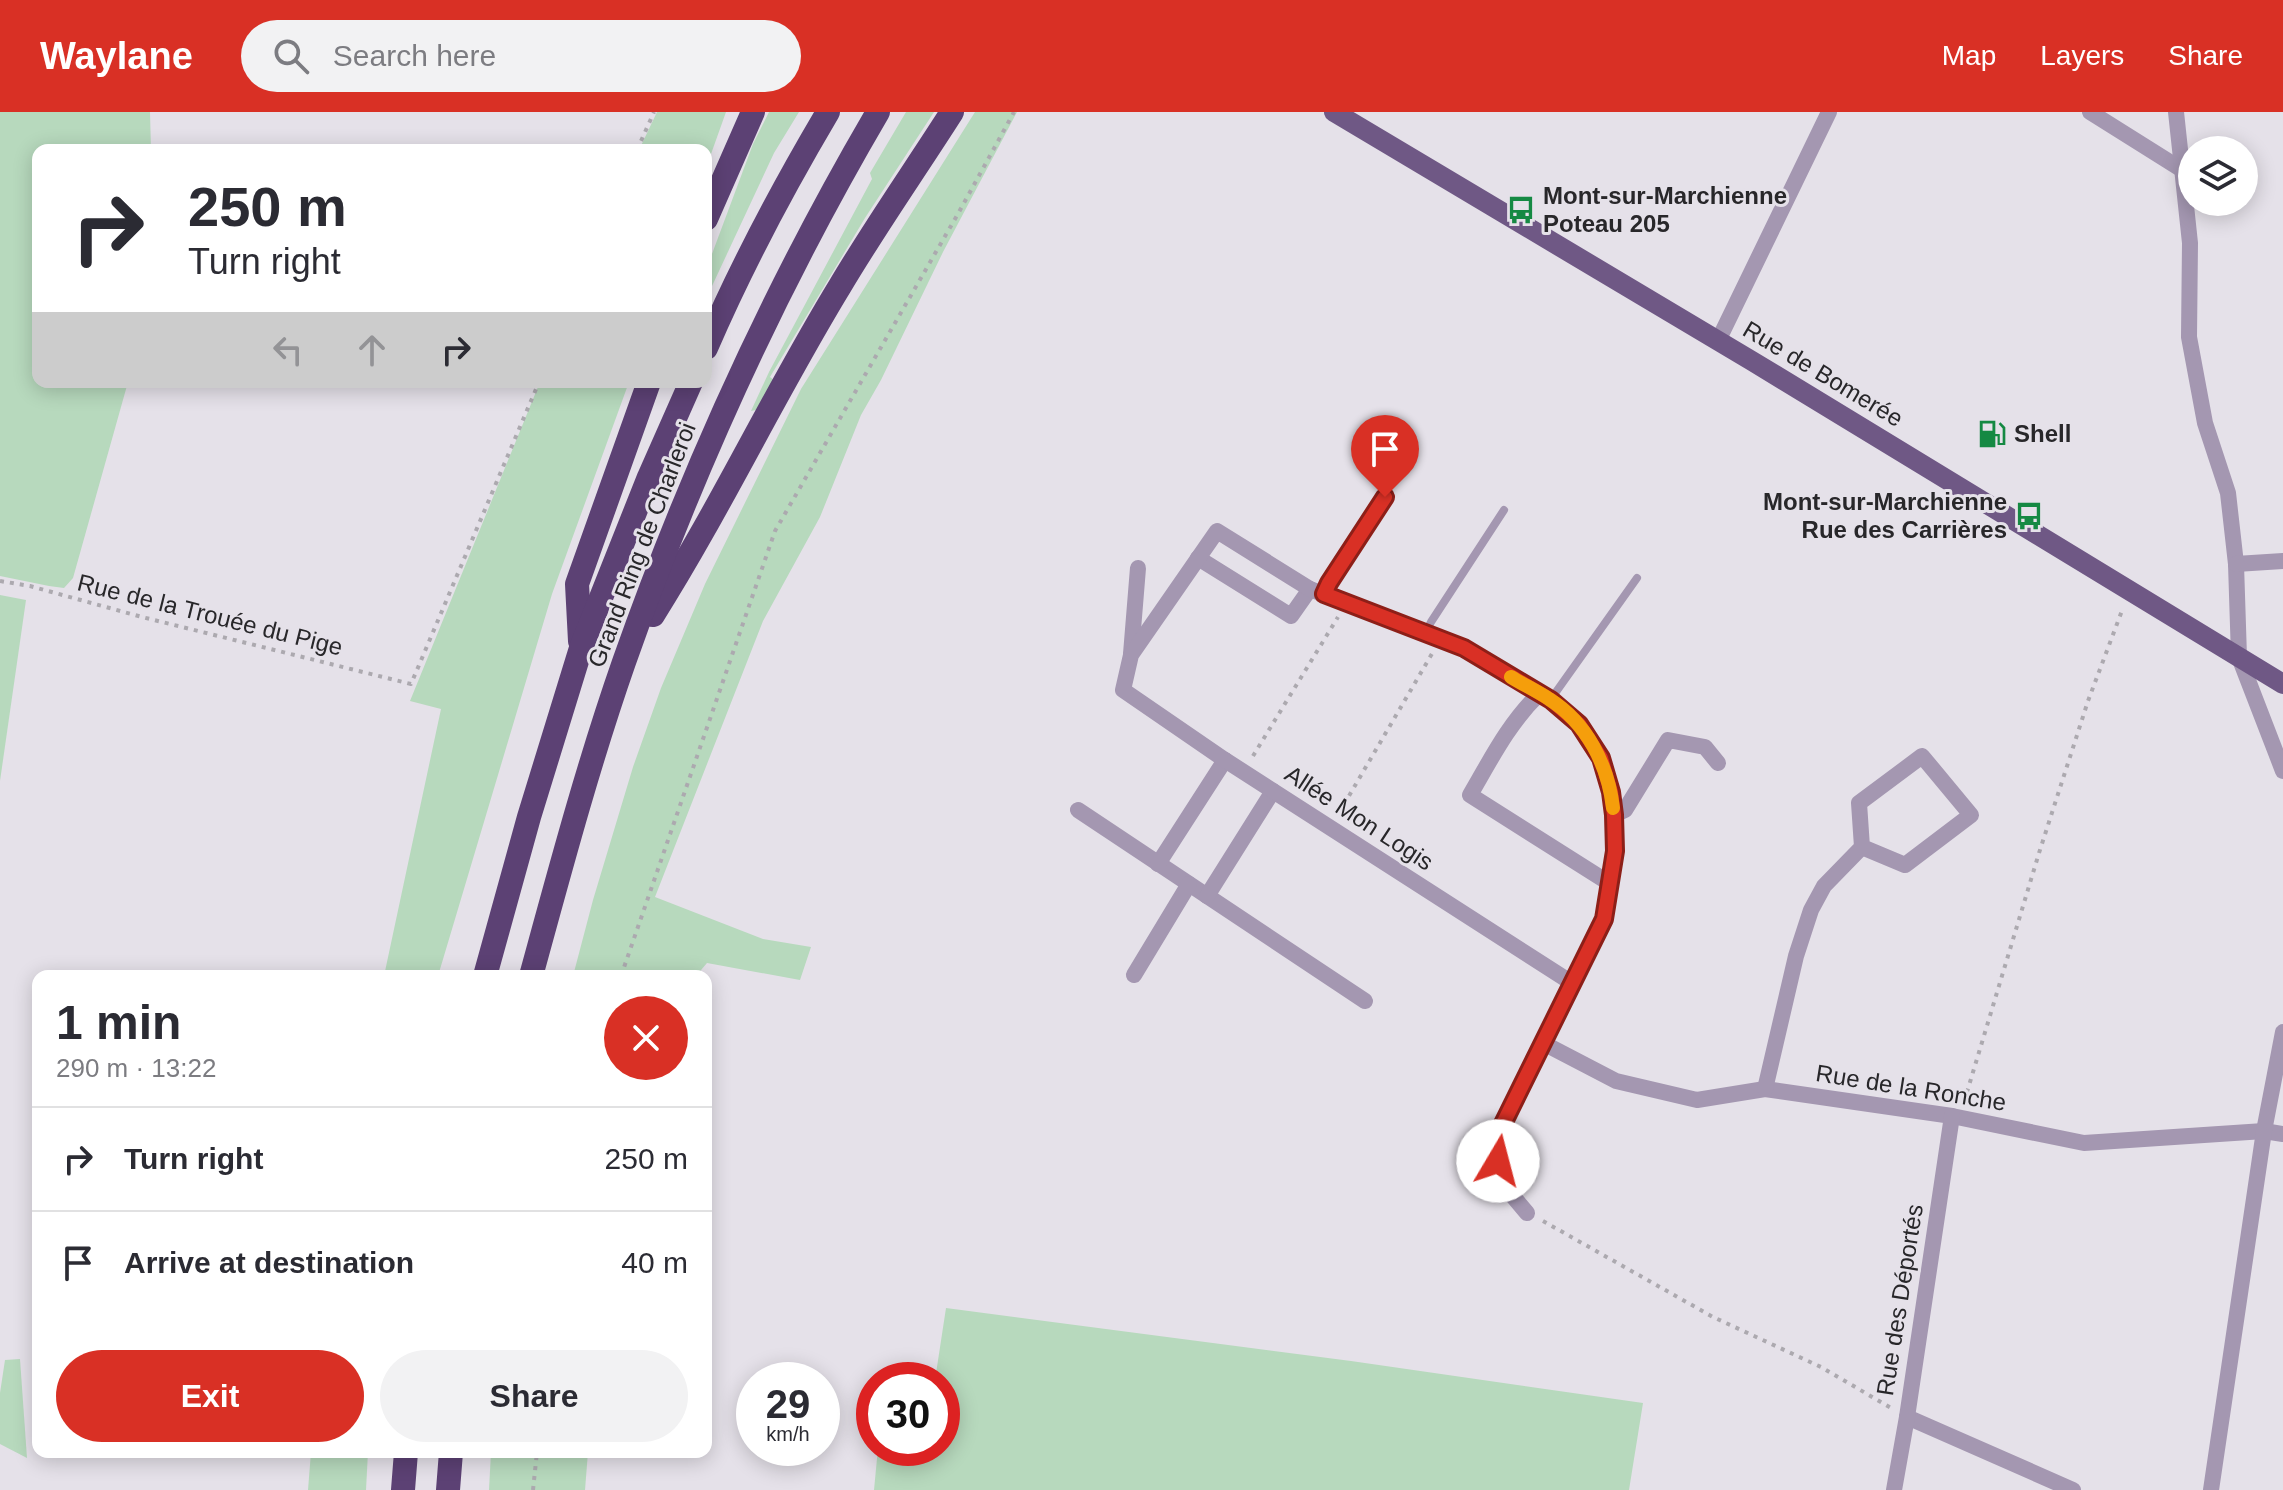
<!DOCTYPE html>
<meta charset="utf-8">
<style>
body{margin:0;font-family:Arial,sans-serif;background:#f2f2f3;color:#2b2b33;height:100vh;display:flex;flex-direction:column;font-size:30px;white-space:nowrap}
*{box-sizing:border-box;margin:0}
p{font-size:26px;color:#7c7c81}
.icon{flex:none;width:44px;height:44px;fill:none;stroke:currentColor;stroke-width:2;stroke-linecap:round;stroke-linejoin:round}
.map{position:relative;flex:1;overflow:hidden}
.details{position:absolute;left:32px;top:858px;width:680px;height:488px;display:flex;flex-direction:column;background:#fff;border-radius:16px;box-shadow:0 4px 20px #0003}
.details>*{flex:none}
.hud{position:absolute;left:32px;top:32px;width:680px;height:244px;border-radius:16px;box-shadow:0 4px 20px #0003;background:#fff;color:#2b2b33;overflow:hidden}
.buttons{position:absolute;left:2178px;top:24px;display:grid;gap:16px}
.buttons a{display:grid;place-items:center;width:80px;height:80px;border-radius:50%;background:#fff;box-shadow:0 4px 20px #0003;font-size:40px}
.speed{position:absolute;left:736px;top:1250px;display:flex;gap:16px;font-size:40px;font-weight:700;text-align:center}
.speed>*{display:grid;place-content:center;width:104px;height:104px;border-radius:50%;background:#fff;box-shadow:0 4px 20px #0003;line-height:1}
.speed small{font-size:20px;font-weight:400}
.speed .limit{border:12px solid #d22;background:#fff;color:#111}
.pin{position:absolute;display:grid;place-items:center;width:68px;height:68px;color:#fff;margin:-82px -34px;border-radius:50% 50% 50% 0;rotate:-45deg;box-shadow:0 0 8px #0007}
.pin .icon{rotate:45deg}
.me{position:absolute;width:88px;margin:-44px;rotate:8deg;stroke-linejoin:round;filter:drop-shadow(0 0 6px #0008)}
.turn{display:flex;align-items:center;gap:28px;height:168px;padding:0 24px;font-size:36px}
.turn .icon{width:104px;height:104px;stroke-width:2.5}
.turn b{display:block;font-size:56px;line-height:68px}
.lanes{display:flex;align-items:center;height:76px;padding:0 24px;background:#0003;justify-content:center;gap:40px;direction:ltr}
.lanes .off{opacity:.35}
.round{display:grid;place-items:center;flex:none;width:84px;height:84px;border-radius:42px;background:#f2f2f3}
.headline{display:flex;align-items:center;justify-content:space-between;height:136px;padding:0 24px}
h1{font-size:48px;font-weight:600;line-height:60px}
.action{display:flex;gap:16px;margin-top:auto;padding:16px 24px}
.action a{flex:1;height:92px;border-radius:48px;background:#d93025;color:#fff;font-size:32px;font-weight:600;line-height:92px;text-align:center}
.action a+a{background:#f2f2f3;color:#2b2b33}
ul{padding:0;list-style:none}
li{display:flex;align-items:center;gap:24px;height:104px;padding:0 24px;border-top:2px solid #e1e1e2}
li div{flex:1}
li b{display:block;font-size:30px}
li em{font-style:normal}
header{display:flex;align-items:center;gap:48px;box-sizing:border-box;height:112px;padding:0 40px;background:#d93025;color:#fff}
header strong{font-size:38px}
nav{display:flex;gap:44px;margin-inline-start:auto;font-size:28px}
.search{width:560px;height:72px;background:#f2f2f3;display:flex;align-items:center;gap:20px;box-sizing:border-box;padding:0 28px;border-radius:44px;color:#7c7c81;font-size:30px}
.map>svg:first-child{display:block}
.green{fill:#b7d9bd}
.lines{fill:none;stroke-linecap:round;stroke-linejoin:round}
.path{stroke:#aca9af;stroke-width:4;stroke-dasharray:4 6;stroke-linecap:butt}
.lane{stroke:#a497b1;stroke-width:8}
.street{stroke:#a497b1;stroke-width:16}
.primary{stroke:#6f5885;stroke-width:20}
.highway{stroke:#5c4174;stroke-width:24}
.route-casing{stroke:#8d1f18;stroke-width:20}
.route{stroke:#d93025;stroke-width:14}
.slow{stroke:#f59e0b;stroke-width:14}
.labels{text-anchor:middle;stroke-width:6;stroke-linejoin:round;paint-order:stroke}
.poi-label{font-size:24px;font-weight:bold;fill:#28272a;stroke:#e5e1e9;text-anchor:start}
.street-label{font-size:24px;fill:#28272a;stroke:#e5e1e9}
</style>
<header>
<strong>Waylane</strong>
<div class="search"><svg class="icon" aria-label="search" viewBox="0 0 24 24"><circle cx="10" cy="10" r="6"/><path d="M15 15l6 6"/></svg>Search here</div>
<nav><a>Map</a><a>Layers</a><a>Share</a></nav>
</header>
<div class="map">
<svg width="2283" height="1378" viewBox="0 0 2283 1378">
<rect width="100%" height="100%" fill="#e5e1e9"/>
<g class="green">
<path d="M 0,0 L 150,0 L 151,38 L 38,38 L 38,270 L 128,270 L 73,466 L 64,476 L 49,474 L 0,464 Z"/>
<path d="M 657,0 L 726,0 L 706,56 L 706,38 L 639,38 Z"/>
<path d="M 769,0 L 799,0 L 774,41 L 706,187 L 706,158 L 753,32 Z"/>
<path d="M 906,0 L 934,0 L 865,106 L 770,265 L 774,268 L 756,298 L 751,299 L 769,260 L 872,67 L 870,61 Z"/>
<path d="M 975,0 L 1017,0 L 943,140 L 881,268 L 861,303 L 820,405 L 763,509 L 655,785 L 763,827 L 811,835 L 800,868 L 707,851 L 696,864 L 573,864 L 593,788 L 633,655 L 661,576 L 705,472 L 801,277 Z"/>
<path d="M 540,270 L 629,270 L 552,482 L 438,864 L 384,864 L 441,597 L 410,589 Z"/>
<path d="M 0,483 L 26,488 L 0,669 Z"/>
<path d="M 946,1196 L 1351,1249 L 1643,1291 L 1629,1378 L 874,1378 L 878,1336 L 942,1336 L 942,1268 L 935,1268 Z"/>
<path d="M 20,1247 L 27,1346 L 0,1332 L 0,1281 L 5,1248 Z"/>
<path d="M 311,1340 L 368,1340 L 366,1378 L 308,1378 Z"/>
<path d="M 491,1340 L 588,1340 L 585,1378 L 489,1378 Z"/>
</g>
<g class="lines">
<g class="path">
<path d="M 637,38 L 654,0"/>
<path d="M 0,469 L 30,474 L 142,505 L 411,572 L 539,270"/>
<path d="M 1253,644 L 1338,505"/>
<path d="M 1339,701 L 1433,540"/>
<path d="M 621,864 L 775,419 L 959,100 L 1014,0"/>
<path d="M 1964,990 L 2039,741 L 2088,589 L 2123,496"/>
<path d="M 1543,1109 L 1713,1205 L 1821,1255 L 1891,1296"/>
<path d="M 533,1378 L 537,1340"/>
</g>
<g class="lane">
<path d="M 1324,482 L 1329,471 L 1385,385"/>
<path d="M 1425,522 L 1431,510 L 1504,398"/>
<path d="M 1551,587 L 1637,466"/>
</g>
<g class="street">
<path d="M 2090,0 L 2184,59"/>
<path d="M 2176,0 L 2190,131 L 2189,225 L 2205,311 L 2228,381 L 2236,452 L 2239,545 L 2283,659"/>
<path d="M 1718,229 L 1829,0"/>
<path d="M 1198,446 L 1291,504 L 1310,477"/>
<path d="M 2236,452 L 2283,449"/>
<path d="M 1131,542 L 1138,456"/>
<path d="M 1539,582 C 1509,611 1491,647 1470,683 L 1609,771"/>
<path d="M 1078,698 L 1365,889"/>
<path d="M 1614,703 L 1625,698 L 1668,628 L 1705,635 L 1718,651"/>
<path d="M 1158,752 L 1225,648"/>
<path d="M 1207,784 L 1273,679"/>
<path d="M 1134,863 L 1189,772"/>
<path d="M 1543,931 L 1616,969 L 1697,988 L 1765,977 L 1952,1004 L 2084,1031 L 2264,1019 L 2283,1022"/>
<path d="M 1765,977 L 1796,844 L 1811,798 L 1824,774 L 1862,735 L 1859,691 L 1922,644 L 1971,703 L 1905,753 L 1862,735"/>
<path d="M 1527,1101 L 1501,1070 L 1495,1028 L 1604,807 L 1615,739 L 1614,703 L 1611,680 L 1601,646 L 1579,612 L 1551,588 L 1464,536 L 1310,477 L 1217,419 L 1131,543 L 1123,578 L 1225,648 L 1572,871"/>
<path d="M 1907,1305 L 2073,1378"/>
<path d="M 1894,1378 L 1907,1305 L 1952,1004"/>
<path d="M 2211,1378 L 2264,1019 L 2283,920"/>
</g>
<path class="primary" d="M 1334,0 L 1752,249 L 2283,572"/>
<g class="highway">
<path d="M 706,107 L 753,0"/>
<path d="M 706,236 C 741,155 783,76 828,0"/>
<path d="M 653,503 C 720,397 774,282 840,174 C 875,115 915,58 952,0"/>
<path d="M 580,529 L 577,472 L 649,270"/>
<path d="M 485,864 L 529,705 L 581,536 L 649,365 L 691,270"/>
<path d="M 531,864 C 560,758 588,653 624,550 C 691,360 776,174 878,0"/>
<path d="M 403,1378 L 406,1340"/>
<path d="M 448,1378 L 451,1340"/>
</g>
</g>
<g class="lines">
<defs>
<path id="route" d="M 1385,385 L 1329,471 L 1324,482 L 1464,536 L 1551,588 L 1579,612 L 1601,646 L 1611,680 L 1614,703 L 1615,739 L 1604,807 L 1495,1028 L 1498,1049"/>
</defs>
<use href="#route" class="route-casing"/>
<use href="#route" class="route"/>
<path class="slow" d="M 1511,565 C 1524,573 1537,579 1549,587 C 1587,611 1608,653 1613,696"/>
</g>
<defs>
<symbol id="bus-bare" viewBox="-9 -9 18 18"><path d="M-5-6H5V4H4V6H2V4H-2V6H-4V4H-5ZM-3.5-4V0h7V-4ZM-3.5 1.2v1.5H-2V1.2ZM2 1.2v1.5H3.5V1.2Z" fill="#158943" stroke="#e5e1e9" stroke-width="2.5" paint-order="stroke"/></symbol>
<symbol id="fuel-bare" viewBox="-9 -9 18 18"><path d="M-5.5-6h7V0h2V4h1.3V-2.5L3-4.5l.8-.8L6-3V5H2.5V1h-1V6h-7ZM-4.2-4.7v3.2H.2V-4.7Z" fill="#158943" stroke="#e5e1e9" stroke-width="2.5" paint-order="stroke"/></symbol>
</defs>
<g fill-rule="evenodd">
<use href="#bus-bare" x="1501" y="78" width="40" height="40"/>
<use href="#fuel-bare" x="1972" y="302" width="40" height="40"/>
<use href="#bus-bare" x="2009" y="384" width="40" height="40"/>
</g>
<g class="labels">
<g class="poi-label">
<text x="1543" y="92">Mont-sur-Marchienne<tspan x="1543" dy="28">Poteau 205</tspan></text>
<text x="2014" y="330">Shell</text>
<text x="2007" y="398" text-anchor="end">Mont-sur-Marchienne<tspan x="2007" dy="28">Rue des Carrières</tspan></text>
</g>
<g class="street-label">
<text transform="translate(1823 262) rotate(31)" y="8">Rue de Bomerée</text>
<text transform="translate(642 433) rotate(-69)" y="8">Grand Ring de Charleroi</text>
<text transform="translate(210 503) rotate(14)" y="8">Rue de la Trouée du Pige</text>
<text transform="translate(1359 706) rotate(33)" y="8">Allée Mon Logis</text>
<text transform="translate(1911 976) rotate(9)" y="8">Rue de la Ronche</text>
<text transform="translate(1900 1188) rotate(-81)" y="8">Rue des Déportés</text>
</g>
</g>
</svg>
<div class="buttons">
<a><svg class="icon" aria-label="layers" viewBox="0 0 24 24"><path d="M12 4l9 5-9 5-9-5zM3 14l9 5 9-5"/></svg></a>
</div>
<div class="speed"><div>29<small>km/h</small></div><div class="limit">30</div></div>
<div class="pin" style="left:1385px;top:385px;background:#d93025"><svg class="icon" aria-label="arrive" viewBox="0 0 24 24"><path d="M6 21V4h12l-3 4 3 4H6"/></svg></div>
<svg class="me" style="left:1498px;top:1049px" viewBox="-20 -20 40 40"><circle r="19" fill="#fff"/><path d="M0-13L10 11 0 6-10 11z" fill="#d93025"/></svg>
<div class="hud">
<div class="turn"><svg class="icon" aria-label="right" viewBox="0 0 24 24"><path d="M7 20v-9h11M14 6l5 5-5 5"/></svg><div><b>250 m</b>Turn right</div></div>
<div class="lanes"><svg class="icon off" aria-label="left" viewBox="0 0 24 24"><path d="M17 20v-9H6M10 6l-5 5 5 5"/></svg><svg class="icon off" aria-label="ahead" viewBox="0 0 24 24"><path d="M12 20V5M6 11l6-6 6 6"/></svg><svg class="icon" aria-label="right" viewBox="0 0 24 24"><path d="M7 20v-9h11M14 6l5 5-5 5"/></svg></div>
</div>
<section class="details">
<div class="headline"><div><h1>1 min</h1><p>290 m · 13:22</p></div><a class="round" style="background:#d93025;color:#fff"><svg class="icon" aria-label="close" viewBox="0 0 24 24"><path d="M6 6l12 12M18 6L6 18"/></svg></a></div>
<ul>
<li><svg class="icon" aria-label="right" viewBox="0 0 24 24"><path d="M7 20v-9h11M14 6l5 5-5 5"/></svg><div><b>Turn right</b></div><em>250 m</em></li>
<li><svg class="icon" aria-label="arrive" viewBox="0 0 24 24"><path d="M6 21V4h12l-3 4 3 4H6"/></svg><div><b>Arrive at destination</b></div><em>40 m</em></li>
</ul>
<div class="action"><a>Exit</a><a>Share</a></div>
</section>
</div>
